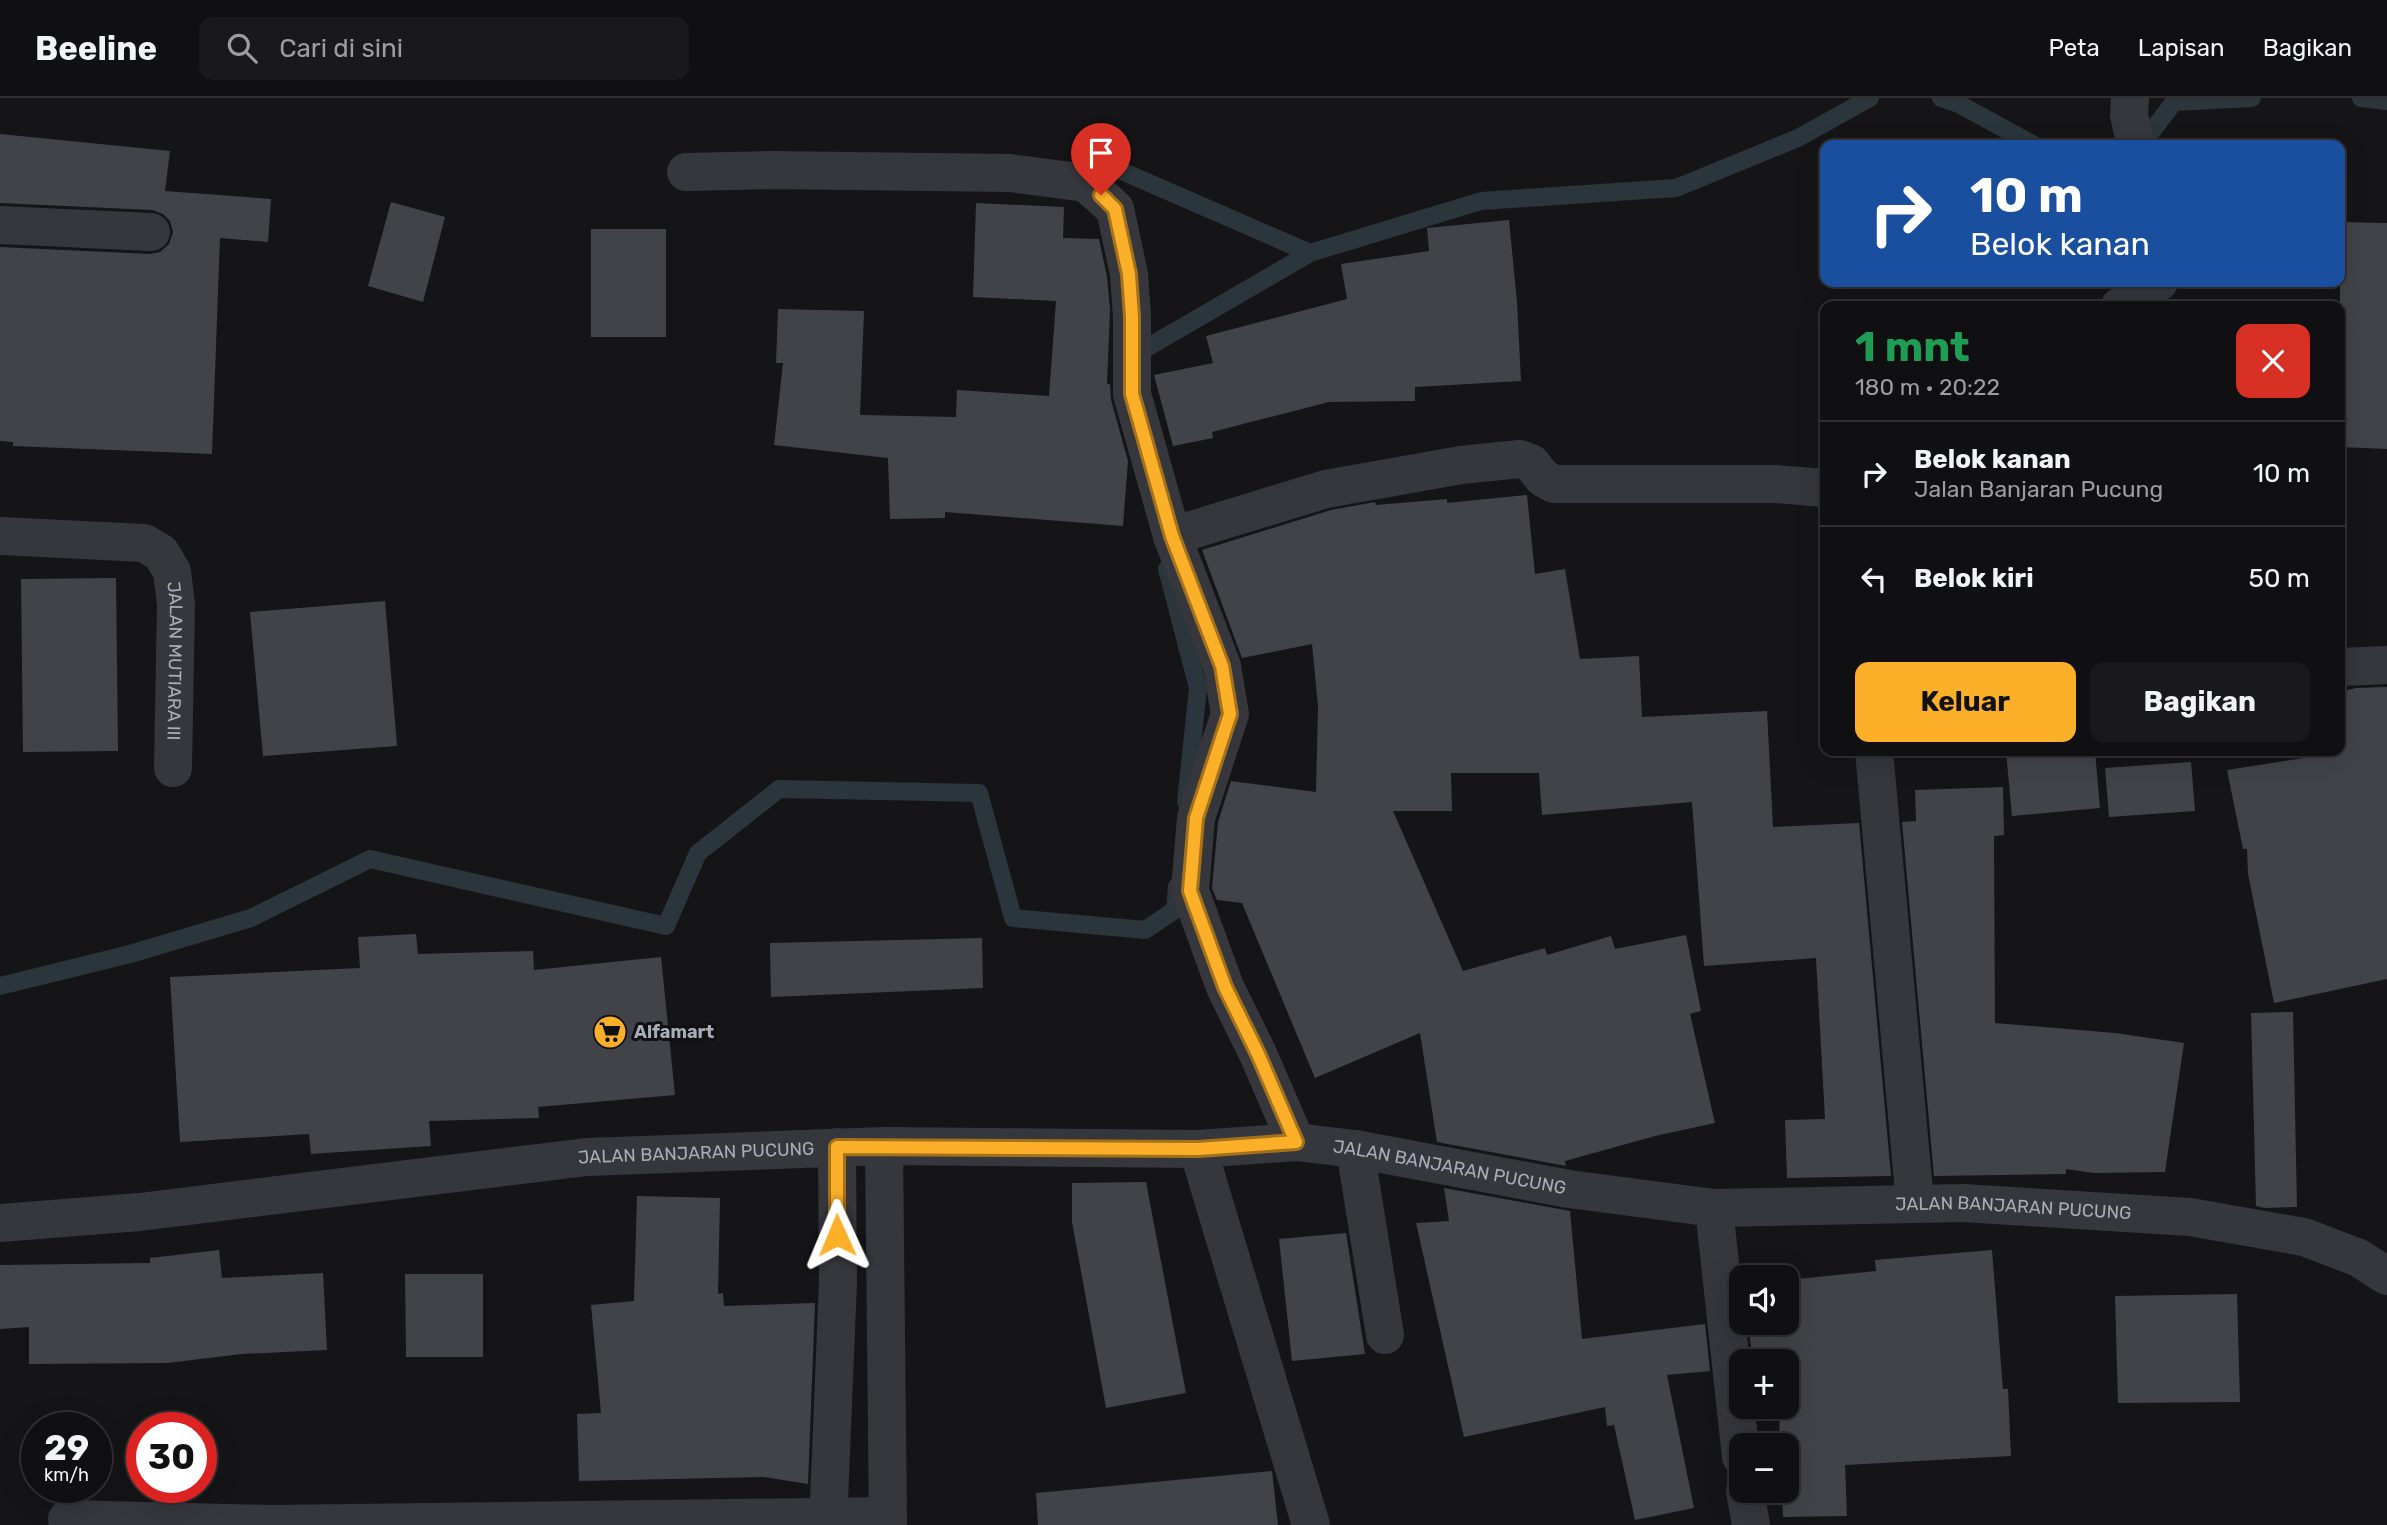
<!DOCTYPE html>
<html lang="id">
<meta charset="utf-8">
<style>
body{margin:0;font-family:Rubik,sans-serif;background:#19191b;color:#f1f3f6;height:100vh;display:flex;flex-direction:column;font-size:26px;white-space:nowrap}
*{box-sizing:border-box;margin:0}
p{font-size:23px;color:#9c9d9f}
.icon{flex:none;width:38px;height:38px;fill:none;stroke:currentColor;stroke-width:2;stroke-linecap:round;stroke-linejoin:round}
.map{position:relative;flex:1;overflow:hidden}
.drawer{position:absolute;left:1820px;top:203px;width:525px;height:455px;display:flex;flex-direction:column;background:#101012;border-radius:14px;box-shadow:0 7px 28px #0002,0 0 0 2px #303032}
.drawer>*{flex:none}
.guide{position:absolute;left:1820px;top:42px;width:525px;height:147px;border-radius:14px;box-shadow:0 7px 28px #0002,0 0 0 2px #303032;background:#1a4fa0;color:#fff;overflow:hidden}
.buttons{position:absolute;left:1729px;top:1167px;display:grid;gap:14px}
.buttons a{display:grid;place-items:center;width:70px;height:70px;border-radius:14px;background:#101012;box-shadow:0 7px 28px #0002,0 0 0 2px #303032;font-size:35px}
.speed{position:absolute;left:21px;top:1314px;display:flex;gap:14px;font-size:35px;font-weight:700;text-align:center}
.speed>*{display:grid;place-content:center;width:91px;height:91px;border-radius:50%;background:#101012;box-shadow:0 7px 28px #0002,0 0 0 2px #303032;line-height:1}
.speed small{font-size:18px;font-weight:400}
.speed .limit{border:10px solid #d22;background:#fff;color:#111}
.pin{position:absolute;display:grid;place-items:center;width:60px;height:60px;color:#fff;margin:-72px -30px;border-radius:50% 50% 50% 0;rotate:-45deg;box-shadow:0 0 7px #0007}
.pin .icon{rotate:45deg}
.me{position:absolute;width:77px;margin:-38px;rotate:359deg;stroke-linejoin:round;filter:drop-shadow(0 0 5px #0008)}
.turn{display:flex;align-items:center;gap:24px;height:147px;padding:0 35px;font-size:32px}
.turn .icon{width:91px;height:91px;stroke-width:2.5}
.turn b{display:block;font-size:49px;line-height:60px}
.round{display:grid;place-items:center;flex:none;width:74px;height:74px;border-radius:14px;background:#19191b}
.overview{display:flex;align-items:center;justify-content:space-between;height:119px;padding:0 35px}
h1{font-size:42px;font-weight:700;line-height:52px;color:#1e9e55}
.action{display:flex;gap:14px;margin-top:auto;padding:14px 35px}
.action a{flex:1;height:80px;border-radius:14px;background:#fcaf29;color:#111;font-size:28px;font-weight:700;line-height:80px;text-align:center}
.action a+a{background:#19191b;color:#f1f3f6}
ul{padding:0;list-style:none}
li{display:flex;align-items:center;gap:21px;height:105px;padding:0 35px;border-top:2px solid #303032}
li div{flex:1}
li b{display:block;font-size:26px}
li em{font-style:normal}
header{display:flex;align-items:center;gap:42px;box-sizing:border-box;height:98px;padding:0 35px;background:#101012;border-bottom:2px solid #303032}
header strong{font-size:33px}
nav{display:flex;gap:38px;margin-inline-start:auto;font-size:24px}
.search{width:490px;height:63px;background:#19191b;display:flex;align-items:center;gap:18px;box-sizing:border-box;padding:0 24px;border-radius:14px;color:#9c9d9f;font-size:26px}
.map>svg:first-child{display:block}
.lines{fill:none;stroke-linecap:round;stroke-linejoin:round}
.stream{stroke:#2b353c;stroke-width:18}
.building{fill:#414348}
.minor{stroke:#36373d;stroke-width:38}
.tertiary{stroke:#36373d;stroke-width:38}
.route-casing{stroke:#a4721b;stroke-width:18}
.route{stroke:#fcaf29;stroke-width:12}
.labels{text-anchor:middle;stroke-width:6;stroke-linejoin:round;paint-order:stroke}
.street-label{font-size:18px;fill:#a7adb8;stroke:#101013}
.poi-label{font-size:18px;font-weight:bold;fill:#a7adb8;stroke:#101013;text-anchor:start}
</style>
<header>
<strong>Beeline</strong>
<div class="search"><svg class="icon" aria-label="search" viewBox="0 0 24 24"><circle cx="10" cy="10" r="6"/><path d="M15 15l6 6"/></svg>Cari di sini</div>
<nav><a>Peta</a><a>Lapisan</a><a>Bagikan</a></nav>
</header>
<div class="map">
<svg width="2387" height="1427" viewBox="0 0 2387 1427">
<rect width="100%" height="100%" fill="#151518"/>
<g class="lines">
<g class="stream">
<path d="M 1941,0 L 1959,6 L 2034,47"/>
<path d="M 2361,0 L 2387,3"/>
<path d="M 2152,33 L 2174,4 L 2252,0"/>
<path d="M 1124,74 L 1310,155 L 1481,103 L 1676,90 L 1798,40 L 1870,0"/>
<path d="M 1131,259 L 1310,155"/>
<path d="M 1167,471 L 1198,590 L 1186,704"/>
<path d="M 0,888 L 130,856 L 251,820 L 370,761 L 666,828 L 698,755 L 779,691 L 979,695 L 1013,820 L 1145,832 L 1175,812 L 1177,788"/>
</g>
</g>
<g class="building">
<path d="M 0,36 L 170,53 L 165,93 L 271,101 L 268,144 L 220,140 L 212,356 L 13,348 L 13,344 L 0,343 L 0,149 L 150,156 L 160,154 L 169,146 L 173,134 L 170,123 L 163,116 L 152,112 L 0,105 Z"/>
<path d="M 391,104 L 445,119 L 423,204 L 368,188 Z"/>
<path d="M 976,105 L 1064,109 L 1063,140 L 1099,141 L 1107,179 L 1110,211 L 1107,286 L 1110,286 L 1111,302 L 1128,363 L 1123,428 L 945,414 L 945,420 L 890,421 L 888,360 L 774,347 L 783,265 L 776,265 L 778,211 L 864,213 L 860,317 L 956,319 L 957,292 L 1049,298 L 1056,203 L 973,199 Z"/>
<path d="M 1509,122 L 1517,204 L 1521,283 L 1415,289 L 1415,303 L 1329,304 L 1212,334 L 1213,340 L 1173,348 L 1154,277 L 1213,265 L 1206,238 L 1347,201 L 1341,166 L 1429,153 L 1427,130 Z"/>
<path d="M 2340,124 L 2387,125 L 2387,351 L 2340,349 L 2344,253 L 2340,253 Z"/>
<rect x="591" y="131" width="75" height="108"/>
<path d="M 1527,397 L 1535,476 L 1565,471 L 1580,561 L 1639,558 L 1642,619 L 1767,613 L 1773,729 L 1859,725 L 1891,1078 L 1787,1080 L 1785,1022 L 1825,1021 L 1816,860 L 1704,868 L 1692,704 L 1542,717 L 1539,675 L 1451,675 L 1452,713 L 1393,713 L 1463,873 L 1545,850 L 1547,857 L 1611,838 L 1615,851 L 1686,837 L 1701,913 L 1690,916 L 1715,1025 L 1655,1038 L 1565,1063 L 1566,1068 L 1437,1044 L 1420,935 L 1315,980 L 1242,805 L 1217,802 L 1212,790 L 1218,724 L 1231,683 L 1316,694 L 1318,608 L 1312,546 L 1242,560 L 1202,452 L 1331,412 L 1375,404 L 1376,407 L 1447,401 L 1447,405 Z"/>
<path d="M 116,480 L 118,653 L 23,654 L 21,481 Z"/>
<path d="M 385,503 L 397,648 L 263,658 L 250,514 Z"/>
<path d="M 2387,589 L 2387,881 L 2274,905 L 2248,776 L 2247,751 L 2243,751 L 2227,672 L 2317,658 L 2316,653 L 2340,653 L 2340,594 L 2356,590 Z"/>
<path d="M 2006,653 L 2095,653 L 2100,710 L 2012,718 Z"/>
<path d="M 2191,664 L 2195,713 L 2109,719 L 2105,670 Z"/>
<path d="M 2003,689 L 2004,737 L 1994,738 L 1995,925 L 2115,935 L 2184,945 L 2165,1074 L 2094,1075 L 2066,1071 L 2066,1076 L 1934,1078 L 1902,724 L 1916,723 L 1915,692 Z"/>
<path d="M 416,836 L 418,856 L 533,853 L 534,872 L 661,859 L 675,997 L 538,1009 L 539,1020 L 429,1023 L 431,1048 L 311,1056 L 309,1036 L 180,1044 L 170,879 L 360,870 L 358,839 Z"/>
<path d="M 982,840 L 983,890 L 771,899 L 770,845 Z"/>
<path d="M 2293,914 L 2297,1109 L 2265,1110 L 2256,1108 L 2251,915 Z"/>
<path d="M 1146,1084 L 1186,1295 L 1106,1310 L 1072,1124 L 1072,1085 Z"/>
<path d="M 1444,1090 L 1570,1113 L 1582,1241 L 1705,1226 L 1710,1273 L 1667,1277 L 1694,1410 L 1635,1422 L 1614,1327 L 1607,1328 L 1605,1309 L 1464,1339 L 1416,1125 L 1449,1123 Z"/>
<path d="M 637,1098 L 720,1100 L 718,1196 L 723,1195 L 724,1208 L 815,1205 L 808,1386 L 764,1379 L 579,1383 L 577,1316 L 601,1315 L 591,1207 L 634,1203 Z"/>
<path d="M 1346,1135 L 1365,1256 L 1292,1263 L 1279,1141 Z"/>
<path d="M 219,1152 L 222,1180 L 323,1175 L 327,1252 L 241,1256 L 168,1265 L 29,1266 L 29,1229 L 0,1231 L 0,1167 L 150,1165 L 150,1160 Z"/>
<path d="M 1992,1152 L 2003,1291 L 2008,1291 L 2011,1358 L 1845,1367 L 1847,1418 L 1783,1419 L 1782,1393 L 1787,1393 L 1787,1348 L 1780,1348 L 1779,1309 L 1787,1309 L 1787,1264 L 1753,1264 L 1748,1225 L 1787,1225 L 1787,1182 L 1876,1173 L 1875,1162 Z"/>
<path d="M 405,1176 L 483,1176 L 483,1259 L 406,1259 Z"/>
<path d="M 2237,1196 L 2240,1304 L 2118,1305 L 2115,1198 Z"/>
<path d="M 1272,1373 L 1278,1427 L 1038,1427 L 1036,1395 Z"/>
</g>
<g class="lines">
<g class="minor">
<path d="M 2130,0 L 2129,17 L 2136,47"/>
<path d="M 686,74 L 771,72 L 1010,75 L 1086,85 L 1115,111 L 1129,176 L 1132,219 L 1132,296 L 1172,438 L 1222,568 L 1230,616 L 1196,720 L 1190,793 L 1225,889 L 1258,956 L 1296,1044"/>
<path d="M 0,127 L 151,134"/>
<path d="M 2120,208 L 2159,184"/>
<path id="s1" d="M 0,438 L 144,445 L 161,455 L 172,474 L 176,506 L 173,670"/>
<path d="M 1172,438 L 1326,391 L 1461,367 L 1520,361 L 1531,365 L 1543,380 L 1554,386 L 1775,386 L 1825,390"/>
<path d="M 2340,569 L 2387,567"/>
<path d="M 1874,653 L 1915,1105"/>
<path d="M 884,1048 L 888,1427"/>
<path d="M 1198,1051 L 1311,1427"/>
<path d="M 1355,1051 L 1385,1237"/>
<path d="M 1714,1110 L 1741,1359"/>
<path d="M 1745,1393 L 1751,1427"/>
<path d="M 67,1421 L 270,1426 L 888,1418"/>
<path d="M 828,1427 L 838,1184 L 837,1049"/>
</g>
<path class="tertiary" id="s2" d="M 0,1125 L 140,1114 L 587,1059 L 884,1048 L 1198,1051 L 1296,1044 L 1355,1051 L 1569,1091 L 1714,1110 L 1963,1105 L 2190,1119 L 2304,1139 L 2359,1160 L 2387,1178"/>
</g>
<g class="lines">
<defs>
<path id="route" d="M 837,1137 L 837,1049 L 1198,1051 L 1296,1044 L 1258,956 L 1225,889 L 1190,793 L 1196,720 L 1230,616 L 1222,568 L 1172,438 L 1132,296 L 1132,219 L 1129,176 L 1115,111 L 1101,97"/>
</defs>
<use href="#route" class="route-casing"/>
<use href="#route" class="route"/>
</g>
<defs>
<symbol id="supermarket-disc" viewBox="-11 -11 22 22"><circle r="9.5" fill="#fcaf29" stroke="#101013"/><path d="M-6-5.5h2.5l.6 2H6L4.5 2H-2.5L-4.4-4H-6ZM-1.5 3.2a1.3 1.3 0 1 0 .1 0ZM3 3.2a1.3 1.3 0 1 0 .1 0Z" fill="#111"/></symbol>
</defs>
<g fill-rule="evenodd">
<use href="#supermarket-disc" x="591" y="915" width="38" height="38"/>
</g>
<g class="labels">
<g class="street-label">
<text dy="6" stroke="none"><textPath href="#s1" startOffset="275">JALAN MUTIARA III</textPath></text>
<text dy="6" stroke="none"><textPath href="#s2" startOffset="700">JALAN BANJARAN PUCUNG</textPath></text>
<text dy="6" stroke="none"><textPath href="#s2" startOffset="1456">JALAN BANJARAN PUCUNG</textPath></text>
<text dy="6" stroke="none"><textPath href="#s2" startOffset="2023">JALAN BANJARAN PUCUNG</textPath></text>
</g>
<g class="poi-label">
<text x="634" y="940">Alfamart</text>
</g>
</g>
</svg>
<div class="buttons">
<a><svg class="icon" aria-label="sound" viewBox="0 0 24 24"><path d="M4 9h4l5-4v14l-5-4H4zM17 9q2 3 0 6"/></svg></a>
<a>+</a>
<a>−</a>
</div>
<div class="speed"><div>29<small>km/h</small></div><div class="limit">30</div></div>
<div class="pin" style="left:1101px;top:97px;background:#d93025"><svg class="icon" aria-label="arrive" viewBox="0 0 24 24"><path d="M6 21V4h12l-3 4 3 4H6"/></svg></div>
<svg class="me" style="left:837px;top:1137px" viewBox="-20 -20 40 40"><path d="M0-17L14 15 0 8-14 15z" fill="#fcaf29" stroke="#fff" stroke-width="4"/></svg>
<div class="guide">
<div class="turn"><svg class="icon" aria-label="right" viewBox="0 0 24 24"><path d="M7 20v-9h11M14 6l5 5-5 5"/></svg><div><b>10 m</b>Belok kanan</div></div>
</div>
<section class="drawer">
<div class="overview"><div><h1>1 mnt</h1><p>180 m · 20:22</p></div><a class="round" style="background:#d93025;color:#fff"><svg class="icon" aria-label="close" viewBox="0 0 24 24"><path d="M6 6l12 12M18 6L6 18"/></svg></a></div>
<ul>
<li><svg class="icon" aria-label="right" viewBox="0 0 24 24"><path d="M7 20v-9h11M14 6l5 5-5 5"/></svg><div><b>Belok kanan</b><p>Jalan Banjaran Pucung</p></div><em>10 m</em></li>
<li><svg class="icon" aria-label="left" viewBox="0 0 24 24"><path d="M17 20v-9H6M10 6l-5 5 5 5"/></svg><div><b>Belok kiri</b></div><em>50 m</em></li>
</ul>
<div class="action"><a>Keluar</a><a>Bagikan</a></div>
</section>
</div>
